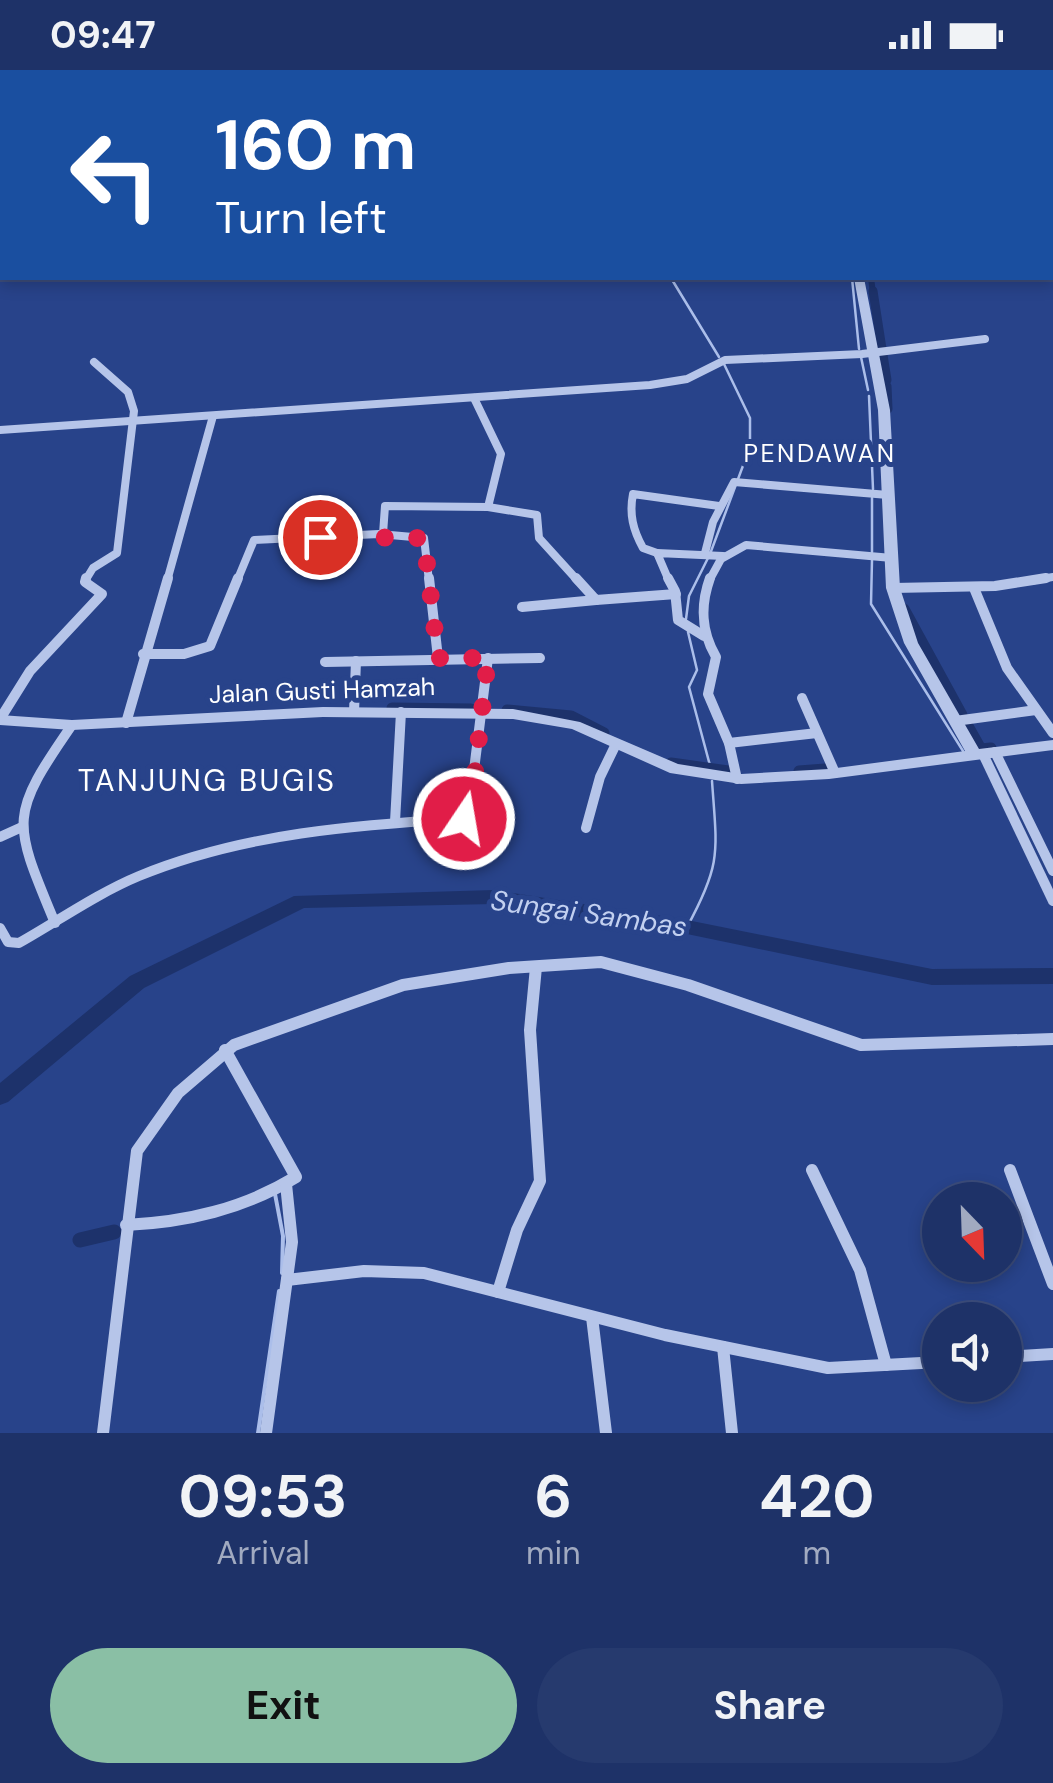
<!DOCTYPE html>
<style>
body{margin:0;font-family:"DM Sans",sans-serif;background:#263a6e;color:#f1f3f6;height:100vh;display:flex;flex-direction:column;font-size:38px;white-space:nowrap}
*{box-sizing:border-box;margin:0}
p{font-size:32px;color:#a1aac0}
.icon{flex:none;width:55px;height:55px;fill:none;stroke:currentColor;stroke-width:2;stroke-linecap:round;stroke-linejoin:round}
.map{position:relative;height:1363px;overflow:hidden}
.side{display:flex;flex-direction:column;background:#1e3268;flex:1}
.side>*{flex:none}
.banner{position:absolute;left:0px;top:0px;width:1055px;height:210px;box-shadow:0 5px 15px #0003,0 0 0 2px #3c4d7c;background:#1a4fa0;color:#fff;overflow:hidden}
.needle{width:65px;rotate:157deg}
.fabs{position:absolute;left:922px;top:1112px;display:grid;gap:20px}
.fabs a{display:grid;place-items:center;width:100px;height:100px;border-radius:50%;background:#1e3268;box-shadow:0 5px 15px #0003,0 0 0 2px #3c4d7c;font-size:50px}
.pin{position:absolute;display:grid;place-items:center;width:85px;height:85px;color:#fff;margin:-42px;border:5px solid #fff;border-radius:50%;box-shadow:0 2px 10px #0007}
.me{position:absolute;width:110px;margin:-55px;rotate:12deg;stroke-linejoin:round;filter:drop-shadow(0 0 8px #0008)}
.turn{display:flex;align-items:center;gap:35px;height:210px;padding:0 50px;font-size:45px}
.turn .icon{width:130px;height:130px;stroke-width:2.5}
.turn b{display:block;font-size:70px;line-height:85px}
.eta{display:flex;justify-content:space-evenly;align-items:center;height:170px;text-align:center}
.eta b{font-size:60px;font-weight:700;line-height:70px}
.button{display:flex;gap:20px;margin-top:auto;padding:20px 50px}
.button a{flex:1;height:115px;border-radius:60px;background:#8abfa5;color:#111;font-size:40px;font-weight:700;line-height:115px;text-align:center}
.button a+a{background:#263a6e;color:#f1f3f6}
.status{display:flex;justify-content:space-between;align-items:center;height:70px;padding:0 50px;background:#1e3268;direction:ltr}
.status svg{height:28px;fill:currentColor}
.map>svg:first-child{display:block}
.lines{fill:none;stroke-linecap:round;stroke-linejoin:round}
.stream-far1{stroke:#abbeea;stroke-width:2.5}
.stream{stroke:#abbeea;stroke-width:4}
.canal-far3{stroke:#1d326b;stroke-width:6}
.canal-far2{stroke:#1d326b;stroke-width:9}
.canal-far1{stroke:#1d326b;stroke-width:11}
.canal{stroke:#1d326b;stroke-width:15}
.river{fill:#1d326b;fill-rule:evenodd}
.minor-far3{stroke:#b6c5e9;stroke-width:6}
.minor-far2{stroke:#b6c5e9;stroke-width:8}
.minor-far1{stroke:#b6c5e9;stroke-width:10}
.minor{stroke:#b6c5e9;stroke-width:12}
.tertiary{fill:#b6c5e9;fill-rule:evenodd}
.route{stroke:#e11d48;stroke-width:18;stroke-dasharray:0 32.4}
.labels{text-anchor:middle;stroke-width:10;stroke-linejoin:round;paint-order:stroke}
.far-quarter-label{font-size:25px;letter-spacing:2.5px;fill:#fff;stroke:#28438a}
.street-label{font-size:25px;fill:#fff;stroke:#28438a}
.water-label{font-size:28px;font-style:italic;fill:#c2d0f0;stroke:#28438a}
.quarter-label{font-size:30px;letter-spacing:2.5px;fill:#fff;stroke:#28438a}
</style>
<div class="status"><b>09:47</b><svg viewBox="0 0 49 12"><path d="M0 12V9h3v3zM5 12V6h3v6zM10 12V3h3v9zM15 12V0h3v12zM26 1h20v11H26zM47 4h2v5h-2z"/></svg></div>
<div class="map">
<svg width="1053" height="1363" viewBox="0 0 1053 1363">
<rect width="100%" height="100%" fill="#28438a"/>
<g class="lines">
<g class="stream-far1">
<path d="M 671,208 L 719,287"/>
<path d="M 852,208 L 859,279"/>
<path d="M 861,287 L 868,320"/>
<path d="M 869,326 L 873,419"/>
<path d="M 872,428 L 872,482"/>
<path d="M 872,490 L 871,534 L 963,681"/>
<path d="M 686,549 L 689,526 L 710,484 L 750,377 L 750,348 L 724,294"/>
<path d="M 688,562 L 697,600 L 689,617 L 712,703"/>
<path d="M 687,857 C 722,793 717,782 712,711"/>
</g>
<g class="stream">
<path d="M 275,1124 L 283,1166 L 282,1203"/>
<path d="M 258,1363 L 279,1221"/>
</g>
<path class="canal-far3" d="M 871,208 L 873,223"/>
<g class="canal-far2">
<path d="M 873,221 L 882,279"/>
<path d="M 883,285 L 887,310"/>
<path d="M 887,316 L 888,339"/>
</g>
<g class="canal-far1">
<path d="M 904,539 L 962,645"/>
<path d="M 392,638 L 471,639"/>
<path d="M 507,640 L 571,646 L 604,663"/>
<path d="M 968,656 L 981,679 L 991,678"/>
<path d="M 671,693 L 728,701"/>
<path d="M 799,701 L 825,699"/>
</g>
<path class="canal" d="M 80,1170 L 114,1162"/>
<path class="river" d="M 494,820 L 687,850 L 932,899 L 1053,898 L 1053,914 L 932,915 L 687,864 L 494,834 L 304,838 L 144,918 L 8,1032 L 0,1035 L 0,1013 L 130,906 L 294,826 Z"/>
<path class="minor-far3" d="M 536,0 L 559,2"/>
<g class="minor-far2">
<path d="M 474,328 L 501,384 L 488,437 L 537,445 L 539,468 L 578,511"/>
<path d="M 0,360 L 650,315 L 687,309 L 725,290 L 862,284 L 985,269"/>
<path d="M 383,464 L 385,436 L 488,437"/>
<path d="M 657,483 L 643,478 C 633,460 629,444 633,424 L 719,436"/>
<path d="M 705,483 L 713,452 L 734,412 L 888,425"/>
<path d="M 85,511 L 93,498 L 117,483 L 134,341 L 128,322 L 94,292"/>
<path d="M 167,511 L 213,346"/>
<path d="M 237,511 L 254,470 L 379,464 L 424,468 L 429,511"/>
<path d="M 669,511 L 657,483 L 723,486"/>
<path d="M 709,511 L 721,489 L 746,475 L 892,488"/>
<path d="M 1030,511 L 1053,507"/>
</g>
<g class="minor-far1">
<path d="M 429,508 L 438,588"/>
<path d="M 576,508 L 596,530 L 676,524"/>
<path d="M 668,508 L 675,521 L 678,550 L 704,566"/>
<path d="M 710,508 C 700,536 701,561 716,587 L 708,624 L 729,673 L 737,709"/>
<path d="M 893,518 L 995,516 L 1046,508"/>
<path d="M 974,518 L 1007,598 L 1053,663"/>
<path d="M 522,537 L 596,530"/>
<path d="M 143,584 L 184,584 L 210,576 L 238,508"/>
<path d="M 325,592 L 540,588"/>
<path d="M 802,628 L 835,703"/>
<path d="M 354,642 L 356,591"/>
<path d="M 0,649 L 30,601 L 102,524 L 85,512 L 86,508"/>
<path d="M 955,651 L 1036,640"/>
<path d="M 126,653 L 168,508"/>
<path d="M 729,673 L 817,663"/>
<path d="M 995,682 L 1053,801"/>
<path d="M 983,684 L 1053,831"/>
<path d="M 395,752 L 401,642"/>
<path d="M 586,758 L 600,707 L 616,674"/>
<path d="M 0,767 L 22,757"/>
<path d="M 55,853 C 12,750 9,746 72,655"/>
<path d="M 0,858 L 8,872 L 19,873 C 58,851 98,823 139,806 C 243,763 357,755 468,748 L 488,588"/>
</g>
<g class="minor">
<path d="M 812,1100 L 860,1200 L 886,1295"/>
<path d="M 1010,1100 L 1053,1214"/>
<path d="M 126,1155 C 187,1152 243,1139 296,1107 L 225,980"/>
<path d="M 287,1210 L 364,1201 L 424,1203 L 665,1265 L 828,1298 L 940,1292"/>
<path d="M 498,1222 L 517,1160 L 540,1111 L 530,960 L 536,897"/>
<path d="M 592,1247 L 606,1363"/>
<path d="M 723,1277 L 732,1363"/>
<path d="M 1005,1287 L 1053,1284"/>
<path d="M 103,1363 L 137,1081 L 178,1023 L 234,975 L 403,915 L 509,898 L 601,892 L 688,915 L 861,975 L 1053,969"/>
<path d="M 266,1363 L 292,1172 L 286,1114"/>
</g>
<g class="tertiary">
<path d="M 778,0 L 786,0 L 788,2 L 780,2 Z"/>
<path d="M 854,208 L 864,208 L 890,340 L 900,518 L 918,573 L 979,679 L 1053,670 L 1053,680 L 829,709 L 741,714 L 670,703 L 572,659 L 513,649 L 323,647 L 72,660 L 0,655 L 0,645 L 72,650 L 323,637 L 513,639 L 580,652 L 678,694 L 741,704 L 829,699 L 965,681 L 904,573 L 886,518 L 878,340 Z"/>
</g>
</g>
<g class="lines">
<path class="route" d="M 320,467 L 424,468 L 438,588 L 488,588 L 470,746 L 464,749"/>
</g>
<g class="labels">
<g class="far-quarter-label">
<text x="820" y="392">PENDAWAN</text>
</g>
<g class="street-label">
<text transform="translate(322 620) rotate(-2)" y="9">Jalan Gusti Hamzah</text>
</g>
<g class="water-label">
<text transform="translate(589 843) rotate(8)" y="10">Sungai Sambas</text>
</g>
<g class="quarter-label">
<text x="207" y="721">TANJUNG BUGIS</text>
</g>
</g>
</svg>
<div class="fabs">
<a><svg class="needle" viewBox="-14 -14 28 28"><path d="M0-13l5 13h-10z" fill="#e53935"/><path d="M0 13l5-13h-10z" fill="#a1aac0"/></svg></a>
<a><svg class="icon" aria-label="sound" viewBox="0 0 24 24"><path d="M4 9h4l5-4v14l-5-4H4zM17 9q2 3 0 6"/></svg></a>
</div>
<div class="pin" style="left:320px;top:467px;background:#d93025"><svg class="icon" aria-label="arrive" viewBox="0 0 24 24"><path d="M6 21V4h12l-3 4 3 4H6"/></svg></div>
<svg class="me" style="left:464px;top:749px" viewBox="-20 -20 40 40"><circle r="17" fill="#e11d48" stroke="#fff" stroke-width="3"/><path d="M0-11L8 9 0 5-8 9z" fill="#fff"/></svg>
<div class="banner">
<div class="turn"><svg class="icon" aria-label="left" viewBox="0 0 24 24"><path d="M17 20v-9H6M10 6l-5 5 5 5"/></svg><div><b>160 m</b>Turn left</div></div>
</div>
</div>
<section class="side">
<div class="eta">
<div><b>09:53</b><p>Arrival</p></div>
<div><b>6</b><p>min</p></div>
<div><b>420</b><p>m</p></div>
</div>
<div class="button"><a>Exit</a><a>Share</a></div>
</section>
